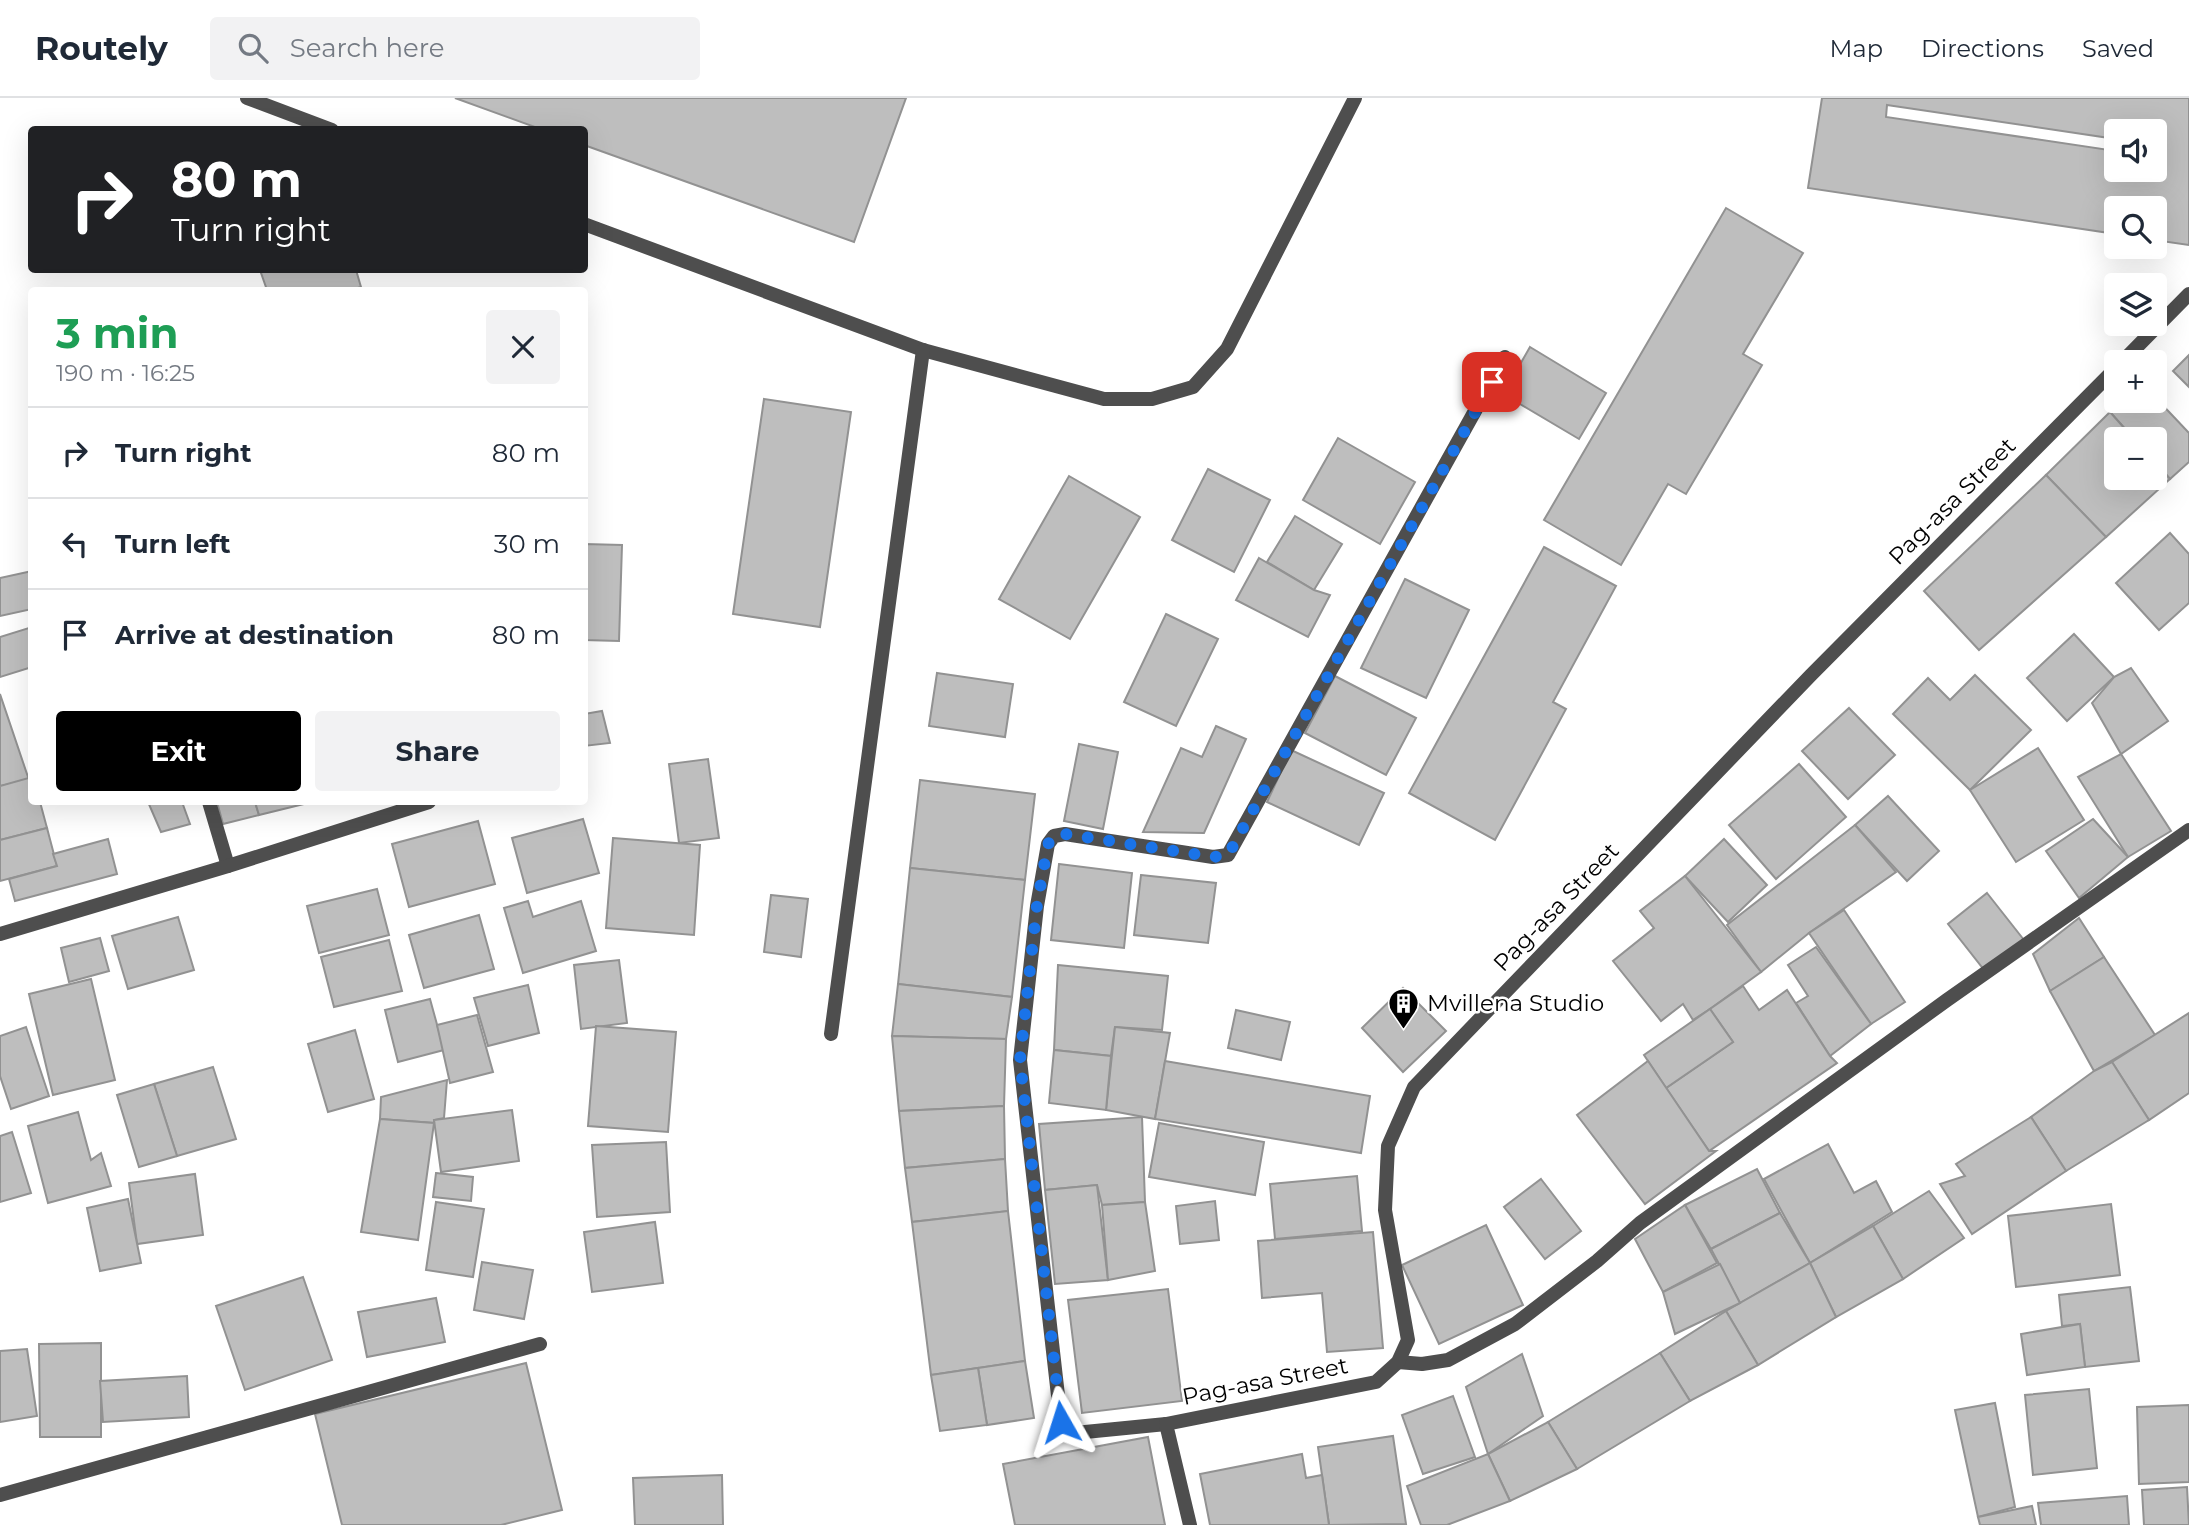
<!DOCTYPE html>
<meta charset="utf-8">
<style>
body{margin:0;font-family:Montserrat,sans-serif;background:#f2f2f3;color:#1f2937;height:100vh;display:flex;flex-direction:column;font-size:26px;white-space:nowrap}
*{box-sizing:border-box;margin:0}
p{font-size:23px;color:#747a83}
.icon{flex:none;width:38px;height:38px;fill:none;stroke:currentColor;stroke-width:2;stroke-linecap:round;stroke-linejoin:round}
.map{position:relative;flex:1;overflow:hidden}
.details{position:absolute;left:28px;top:189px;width:560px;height:518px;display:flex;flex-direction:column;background:#fff;border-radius:7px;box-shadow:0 7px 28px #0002}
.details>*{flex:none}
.guide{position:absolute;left:28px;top:28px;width:560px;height:147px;border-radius:7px;box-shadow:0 7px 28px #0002;background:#202124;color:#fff;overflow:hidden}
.controls{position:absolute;left:2104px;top:21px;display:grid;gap:14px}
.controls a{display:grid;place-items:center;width:63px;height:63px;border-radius:7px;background:#fff;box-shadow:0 7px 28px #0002;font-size:35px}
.pin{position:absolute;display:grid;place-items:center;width:60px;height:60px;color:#fff;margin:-30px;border-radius:14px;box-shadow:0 4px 10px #0006}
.me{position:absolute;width:77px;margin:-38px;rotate:354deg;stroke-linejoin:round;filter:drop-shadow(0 0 5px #0008)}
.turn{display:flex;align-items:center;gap:24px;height:147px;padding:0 28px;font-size:32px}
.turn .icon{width:91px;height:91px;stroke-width:2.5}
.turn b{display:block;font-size:49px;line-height:60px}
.round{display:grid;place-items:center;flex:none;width:74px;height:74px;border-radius:7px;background:#f2f2f3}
.overview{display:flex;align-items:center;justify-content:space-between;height:119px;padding:0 28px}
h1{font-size:42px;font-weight:700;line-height:52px;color:#1e9e55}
.primary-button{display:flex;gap:14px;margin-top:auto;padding:14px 28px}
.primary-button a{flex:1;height:80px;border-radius:7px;background:#000;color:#fff;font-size:28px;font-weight:700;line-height:80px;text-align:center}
.primary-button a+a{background:#f2f2f3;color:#1f2937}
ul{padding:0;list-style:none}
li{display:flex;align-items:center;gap:21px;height:91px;padding:0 28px;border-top:2px solid #e0e1e3}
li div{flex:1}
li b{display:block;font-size:26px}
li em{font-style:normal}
header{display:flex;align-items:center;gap:42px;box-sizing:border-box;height:98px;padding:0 35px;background:#fff;border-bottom:2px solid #e0e1e3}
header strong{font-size:33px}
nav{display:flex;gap:38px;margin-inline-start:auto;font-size:24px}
.search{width:490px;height:63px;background:#f2f2f3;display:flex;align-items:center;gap:18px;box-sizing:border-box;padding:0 24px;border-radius:7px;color:#747a83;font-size:26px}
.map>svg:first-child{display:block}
.building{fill:#bebebe;stroke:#929292;stroke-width:2;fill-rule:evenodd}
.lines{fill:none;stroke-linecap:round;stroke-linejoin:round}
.lane{stroke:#4e4e4e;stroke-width:14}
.street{stroke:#4e4e4e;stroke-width:14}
.route{stroke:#1a73e8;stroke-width:12;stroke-dasharray:0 21.6}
.labels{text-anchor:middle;stroke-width:5;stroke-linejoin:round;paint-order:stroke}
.street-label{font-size:23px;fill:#000;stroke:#fff}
.poi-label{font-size:23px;fill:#000;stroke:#fff;text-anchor:start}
</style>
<header>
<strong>Routely</strong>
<div class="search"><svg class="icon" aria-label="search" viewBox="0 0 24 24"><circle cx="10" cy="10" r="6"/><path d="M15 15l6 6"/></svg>Search here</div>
<nav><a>Map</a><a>Directions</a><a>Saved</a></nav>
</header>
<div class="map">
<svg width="2189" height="1427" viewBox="0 0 2189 1427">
<rect width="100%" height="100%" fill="#fff"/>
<g class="building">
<path d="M 455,0 L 906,0 L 854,144 L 584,47 L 584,32 L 543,32 Z"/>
<path d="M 1822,0 L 2189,0 L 2189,147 L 2154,142 L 2154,110 L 2116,110 L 2116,136 L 1808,90 ZM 1887,7 L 2116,41 L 2116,33 L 2154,33 L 2154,72 L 2116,72 L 2116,53 L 1886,19 Z"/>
<path d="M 1726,110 L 1803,155 L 1743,256 L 1762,267 L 1686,396 L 1668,386 L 1621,467 L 1544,422 Z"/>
<path d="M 260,172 L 356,172 L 361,189 L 351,192 L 267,192 Z"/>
<path d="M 1530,249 L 1606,295 L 1579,341 L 1503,296 Z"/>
<path d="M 2189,257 L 2189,289 L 2173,273 Z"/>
<path d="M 2154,298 L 2189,335 L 2189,364 L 2170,381 L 2154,363 L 2154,341 L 2134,341 L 2110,314 L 2123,303 L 2154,303 Z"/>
<path d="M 764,301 L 851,314 L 820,529 L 733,516 Z"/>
<path d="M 2110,314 L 2134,341 L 2116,341 L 2116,380 L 2154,380 L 2154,363 L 2170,381 L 2106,439 L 2046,377 Z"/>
<path d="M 1338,340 L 1415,384 L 1380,446 L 1303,402 Z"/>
<path d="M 1208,371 L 1270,402 L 1234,474 L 1172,442 Z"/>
<path d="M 2046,377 L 2106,439 L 1979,552 L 1924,493 Z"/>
<path d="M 1069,378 L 1140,419 L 1070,541 L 999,501 Z"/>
<path d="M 1295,418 L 1342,446 L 1314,492 L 1267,464 Z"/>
<path d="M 2170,435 L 2189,456 L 2189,505 L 2159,532 L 2116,485 Z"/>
<path d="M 584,446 L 622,447 L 619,543 L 584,542 Z"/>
<path d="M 1544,449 L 1616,488 L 1553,604 L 1566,611 L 1495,742 L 1409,695 Z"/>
<path d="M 1259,460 L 1314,492 L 1330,497 L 1308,539 L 1236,502 Z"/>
<path d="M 32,473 L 32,511 L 0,518 L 0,480 Z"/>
<path d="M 1405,481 L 1469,512 L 1426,600 L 1361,570 Z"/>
<path d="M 1166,516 L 1218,541 L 1176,628 L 1124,604 Z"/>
<path d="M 32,529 L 32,569 L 0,579 L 0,539 Z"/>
<path d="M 2074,536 L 2114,579 L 2067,623 L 2027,580 Z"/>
<path d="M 2131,570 L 2168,623 L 2121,656 L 2092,605 L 2114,579 Z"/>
<path d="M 937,575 L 1013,586 L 1005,639 L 929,628 Z"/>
<path d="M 1975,577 L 2031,632 L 1970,692 L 1893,616 L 1928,580 L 1950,602 Z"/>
<path d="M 1335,578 L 1416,620 L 1386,677 L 1305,635 Z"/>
<path d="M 0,596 L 29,682 L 0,688 Z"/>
<path d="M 1849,610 L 1895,657 L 1848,701 L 1802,653 Z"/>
<path d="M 602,613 L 610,645 L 584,648 L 584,616 Z"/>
<path d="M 1216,628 L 1246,641 L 1204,735 L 1143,734 L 1181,650 L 1202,659 Z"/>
<path d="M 1079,646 L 1118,654 L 1103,731 L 1064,723 Z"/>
<path d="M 2038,650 L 2084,722 L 2016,764 L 1970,692 Z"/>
<path d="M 1291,652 L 1384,695 L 1359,747 L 1267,704 Z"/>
<path d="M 2121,656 L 2171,733 L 2128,759 L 2078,679 Z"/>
<path d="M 708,661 L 719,740 L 679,745 L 669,666 Z"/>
<path d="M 1799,666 L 1846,719 L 1776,781 L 1729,727 Z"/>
<path d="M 32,679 L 32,704 L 40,704 L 47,730 L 0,742 L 0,688 Z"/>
<path d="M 920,682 L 1035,696 L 1025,782 L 910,770 Z"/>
<path d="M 1888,698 L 1939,753 L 1907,783 L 1855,727 Z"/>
<path d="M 148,704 L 182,704 L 190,726 L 161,734 Z"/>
<path d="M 217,704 L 255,704 L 259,717 L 223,726 Z"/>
<path d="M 255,704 L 312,704 L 259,717 Z"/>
<path d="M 583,721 L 599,775 L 527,795 L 512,740 Z"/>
<path d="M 2093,721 L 2128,759 L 2079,800 L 2046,753 Z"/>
<path d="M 478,723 L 495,786 L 409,809 L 392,746 Z"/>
<path d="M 1855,727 L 1896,774 L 1809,835 L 1761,874 L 1727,827 Z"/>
<path d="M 47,730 L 57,768 L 0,783 L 0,742 Z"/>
<path d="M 613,740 L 700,747 L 694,837 L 606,830 Z"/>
<path d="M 108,741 L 117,776 L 15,803 L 9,781 L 57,768 L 53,756 Z"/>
<path d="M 1724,741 L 1767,787 L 1728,824 L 1685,778 Z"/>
<path d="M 1059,766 L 1132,775 L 1124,850 L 1051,842 Z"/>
<path d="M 910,770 L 1025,782 L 1012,899 L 898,886 Z"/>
<path d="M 1141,777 L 1216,785 L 1208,845 L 1134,837 Z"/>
<path d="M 1685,778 L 1761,874 L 1710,911 L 1693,922 L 1683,906 L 1661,923 L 1613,863 L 1654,830 L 1640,813 Z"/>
<path d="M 377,791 L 389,837 L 319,855 L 307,808 Z"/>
<path d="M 1987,795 L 2024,842 L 1985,873 L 1948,826 Z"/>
<path d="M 771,797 L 808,801 L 801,859 L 764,854 Z"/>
<path d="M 528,803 L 533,819 L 581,803 L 596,853 L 523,875 L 504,810 Z"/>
<path d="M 1844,812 L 1905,904 L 1871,926 L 1809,835 Z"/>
<path d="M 479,817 L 494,871 L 424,890 L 409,837 Z"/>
<path d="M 178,819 L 194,872 L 128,891 L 112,838 Z"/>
<path d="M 2079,820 L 2104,859 L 2050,893 L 2033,856 Z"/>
<path d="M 100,840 L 109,873 L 69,884 L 61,850 Z"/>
<path d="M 389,842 L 402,893 L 334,909 L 321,859 Z"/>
<path d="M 1816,849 L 1871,926 L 1830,958 L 1796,905 L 1808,898 L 1788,867 Z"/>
<path d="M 2104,859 L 2155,937 L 2094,973 L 2050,893 Z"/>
<path d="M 619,862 L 627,925 L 581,931 L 574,867 Z"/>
<path d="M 1058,867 L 1168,878 L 1162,932 L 1115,929 L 1111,958 L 1054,952 Z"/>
<path d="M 91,881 L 115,982 L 53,997 L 29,896 Z"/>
<path d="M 898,886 L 1012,899 L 1006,941 L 892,938 Z"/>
<path d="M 528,887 L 539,935 L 488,948 L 474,900 Z"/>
<path d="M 1743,888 L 1759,912 L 1787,892 L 1830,958 L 1837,965 L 1709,1053 L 1666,990 L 1733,944 L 1710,911 Z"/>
<path d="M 1403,890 L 1446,933 L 1403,974 L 1362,930 Z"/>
<path d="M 430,901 L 444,952 L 398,964 L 385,912 Z"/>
<path d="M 1710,911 L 1733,944 L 1666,990 L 1644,957 Z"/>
<path d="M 1236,912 L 1290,924 L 1281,962 L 1228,950 Z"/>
<path d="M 2189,915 L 2189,995 L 2149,1022 L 2112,964 Z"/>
<path d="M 477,917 L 493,974 L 450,985 L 437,927 Z"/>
<path d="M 596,928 L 676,934 L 668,1034 L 588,1028 Z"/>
<path d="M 26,929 L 49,998 L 11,1011 L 0,978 L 0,938 Z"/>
<path d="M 1115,929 L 1170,935 L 1155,1021 L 1106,1012 Z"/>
<path d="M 355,932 L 374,1001 L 328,1014 L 308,946 Z"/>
<path d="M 892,938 L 1006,941 L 1004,1008 L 899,1013 Z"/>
<path d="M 1054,952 L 1111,958 L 1106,1012 L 1049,1005 Z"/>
<path d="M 1165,963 L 1370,998 L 1361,1055 L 1155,1021 Z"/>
<path d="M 1648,963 L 1709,1053 L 1716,1053 L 1645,1106 L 1577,1017 Z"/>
<path d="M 2112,964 L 2149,1022 L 2066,1073 L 2031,1019 L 2094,973 Z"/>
<path d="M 213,969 L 236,1041 L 177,1058 L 154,986 Z"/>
<path d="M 447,982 L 444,1020 L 434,1022 L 434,1025 L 380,1021 L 381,999 Z"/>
<path d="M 154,986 L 177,1058 L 139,1069 L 117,997 Z"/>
<path d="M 1004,1008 L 1005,1061 L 905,1070 L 899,1013 Z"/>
<path d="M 512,1012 L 519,1063 L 441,1074 L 434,1022 Z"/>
<path d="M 78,1014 L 91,1062 L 101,1055 L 111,1088 L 48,1105 L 28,1028 Z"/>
<path d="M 1142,1019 L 1145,1104 L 1102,1107 L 1097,1087 L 1045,1092 L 1039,1026 Z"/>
<path d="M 2031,1019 L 2066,1073 L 1972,1136 L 1940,1086 L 1965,1078 L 1956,1066 Z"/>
<path d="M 380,1021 L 434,1025 L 418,1142 L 361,1134 Z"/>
<path d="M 1159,1025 L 1264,1044 L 1255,1097 L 1149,1079 Z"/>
<path d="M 12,1034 L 31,1095 L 0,1104 L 0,1038 Z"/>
<path d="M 666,1044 L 670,1114 L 597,1119 L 592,1047 Z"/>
<path d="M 1828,1046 L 1854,1095 L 1876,1083 L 1892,1114 L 1810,1165 L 1764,1081 Z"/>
<path d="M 1005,1061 L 1008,1113 L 912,1124 L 905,1070 Z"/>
<path d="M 1757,1071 L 1780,1115 L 1711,1151 L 1685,1107 Z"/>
<path d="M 436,1075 L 473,1079 L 471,1103 L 433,1099 Z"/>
<path d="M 195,1076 L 203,1137 L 137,1146 L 129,1085 Z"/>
<path d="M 1357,1078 L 1362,1133 L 1275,1141 L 1270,1086 Z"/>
<path d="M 1541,1081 L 1581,1133 L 1545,1161 L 1504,1109 Z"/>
<path d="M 1097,1087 L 1108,1182 L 1055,1186 L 1045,1092 Z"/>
<path d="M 1929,1093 L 1964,1140 L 1903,1181 L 1873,1128 Z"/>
<path d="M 128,1101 L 141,1165 L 100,1173 L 87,1110 Z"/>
<path d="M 1215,1103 L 1219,1142 L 1180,1146 L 1176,1108 Z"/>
<path d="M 436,1104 L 484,1111 L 473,1179 L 426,1172 Z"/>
<path d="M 1145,1104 L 1155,1173 L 1108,1182 L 1102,1107 Z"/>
<path d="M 2111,1106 L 2120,1177 L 2016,1189 L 2008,1118 Z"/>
<path d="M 1685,1107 L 1717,1165 L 1663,1194 L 1635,1141 Z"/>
<path d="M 1008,1113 L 1025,1263 L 931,1277 L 912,1124 Z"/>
<path d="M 1780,1115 L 1810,1165 L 1740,1205 L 1711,1151 Z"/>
<path d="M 655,1124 L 663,1185 L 592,1194 L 584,1134 Z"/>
<path d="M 1486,1127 L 1523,1207 L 1439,1246 L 1402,1167 Z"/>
<path d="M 1873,1128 L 1903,1181 L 1836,1219 L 1810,1165 Z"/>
<path d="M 1373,1134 L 1383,1250 L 1327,1254 L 1322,1195 L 1262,1200 L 1258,1143 Z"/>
<path d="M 482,1164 L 533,1172 L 524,1221 L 474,1212 Z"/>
<path d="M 1810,1165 L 1836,1219 L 1758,1267 L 1726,1213 Z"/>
<path d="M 1720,1166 L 1740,1205 L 1675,1236 L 1663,1194 Z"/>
<path d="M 303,1179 L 332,1262 L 245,1292 L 216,1208 Z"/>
<path d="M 2130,1189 L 2139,1263 L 2085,1269 L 2080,1226 L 2062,1228 L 2059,1197 Z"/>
<path d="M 1168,1191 L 1182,1303 L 1082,1315 L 1068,1202 Z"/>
<path d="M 436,1200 L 445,1244 L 367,1259 L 358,1214 Z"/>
<path d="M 1726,1213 L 1758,1267 L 1690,1303 L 1660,1255 Z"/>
<path d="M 2080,1226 L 2085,1269 L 2027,1277 L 2021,1236 Z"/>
<path d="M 101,1245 L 101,1339 L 40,1339 L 39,1246 Z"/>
<path d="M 27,1251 L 37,1318 L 0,1324 L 0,1253 Z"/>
<path d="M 1660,1255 L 1690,1303 L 1577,1371 L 1548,1324 Z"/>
<path d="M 1522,1256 L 1543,1318 L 1488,1356 L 1466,1289 Z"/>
<path d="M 1025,1263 L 1034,1320 L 987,1327 L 978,1270 Z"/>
<path d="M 526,1265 L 562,1412 L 501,1427 L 342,1427 L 315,1316 Z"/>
<path d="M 978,1270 L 987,1327 L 940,1333 L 931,1277 Z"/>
<path d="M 187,1278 L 189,1319 L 103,1324 L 100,1283 Z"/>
<path d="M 2089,1291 L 2097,1370 L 2033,1377 L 2025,1297 Z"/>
<path d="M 1453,1298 L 1475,1359 L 1423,1376 L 1402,1317 Z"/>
<path d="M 1995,1305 L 2015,1409 L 1978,1419 L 1955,1312 Z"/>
<path d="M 2189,1307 L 2189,1384 L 2139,1386 L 2137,1309 Z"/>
<path d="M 1548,1324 L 1577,1371 L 1510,1403 L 1488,1356 Z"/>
<path d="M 1393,1338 L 1406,1426 L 1329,1427 L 1318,1349 Z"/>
<path d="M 1148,1339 L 1165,1427 L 1015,1427 L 1003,1366 Z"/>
<path d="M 1302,1356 L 1306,1380 L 1322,1377 L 1329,1427 L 1210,1427 L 1200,1376 Z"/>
<path d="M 1488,1356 L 1510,1403 L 1447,1427 L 1421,1427 L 1407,1388 Z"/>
<path d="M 722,1377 L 723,1427 L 635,1427 L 633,1380 Z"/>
<path d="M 2187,1389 L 2189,1427 L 2144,1427 L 2142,1392 Z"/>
<path d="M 2127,1398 L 2129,1427 L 2041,1427 L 2038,1405 Z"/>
<path d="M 2032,1408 L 2036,1427 L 1980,1427 L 1978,1419 Z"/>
</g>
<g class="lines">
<g class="lane">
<path d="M 247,0 L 332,32"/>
<path d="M 584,126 L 923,252 L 1104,301 L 1152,301 L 1193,289 L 1227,251 L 1355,0"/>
<path d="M 831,936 L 923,252"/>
</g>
<g class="street">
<path d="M 2122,264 L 2189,196"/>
<path d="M 209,704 L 228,768"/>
<path d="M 0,836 L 228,768 L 429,704"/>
<path d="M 1398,1264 L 1422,1266 L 1448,1262 L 1515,1226 L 1597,1163 L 1640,1125 L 1947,902 L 2189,732"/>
<path d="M 1166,1326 L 1075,1335 L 1066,1331 L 1061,1324 L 1020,962 L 1037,808 L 1048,746 L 1054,738 L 1065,736 L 1213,759 L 1228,757 L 1505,259"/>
<path d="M 0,1397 L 540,1246"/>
<path d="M 1190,1427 L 1166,1326 L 1376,1284 L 1398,1264 L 1408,1242 L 1385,1112 L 1388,1048 L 1414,989 L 1811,577 L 2116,270"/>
</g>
</g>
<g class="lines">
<path class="route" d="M 1061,1324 L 1020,962 L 1037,807 L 1048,746 L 1054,738 L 1065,736 L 1213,759 L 1228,757 L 1492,284"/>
</g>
<defs>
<symbol id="building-pin" viewBox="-11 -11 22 30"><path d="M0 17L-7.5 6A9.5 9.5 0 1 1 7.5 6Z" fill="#000" stroke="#fff"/><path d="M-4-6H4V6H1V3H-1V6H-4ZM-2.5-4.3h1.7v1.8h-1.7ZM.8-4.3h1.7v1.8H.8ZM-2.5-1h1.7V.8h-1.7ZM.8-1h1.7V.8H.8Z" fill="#fff"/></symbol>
</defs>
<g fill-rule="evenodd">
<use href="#building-pin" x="1386" y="888" width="35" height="47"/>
</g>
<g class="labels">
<g class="street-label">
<text transform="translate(1952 403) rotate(-45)" y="8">Pag-asa Street</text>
<text transform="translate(1556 809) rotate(-46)" y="8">Pag-asa Street</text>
<text transform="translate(1265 1283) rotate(-11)" y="8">Pag-asa Street</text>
</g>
<g class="poi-label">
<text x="1427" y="913">Mvillena Studio</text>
</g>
</g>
</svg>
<div class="controls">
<a><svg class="icon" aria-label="sound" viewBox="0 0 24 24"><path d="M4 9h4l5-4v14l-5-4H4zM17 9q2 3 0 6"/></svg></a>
<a><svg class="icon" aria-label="search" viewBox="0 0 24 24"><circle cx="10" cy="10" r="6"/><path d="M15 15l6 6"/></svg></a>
<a><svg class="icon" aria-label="layers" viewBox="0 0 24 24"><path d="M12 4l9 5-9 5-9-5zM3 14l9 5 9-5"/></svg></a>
<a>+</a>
<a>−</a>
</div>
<div class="pin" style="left:1492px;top:284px;background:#d93025"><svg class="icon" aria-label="arrive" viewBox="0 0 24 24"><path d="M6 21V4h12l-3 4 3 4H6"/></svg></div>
<svg class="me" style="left:1061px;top:1324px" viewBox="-20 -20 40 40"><path d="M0-17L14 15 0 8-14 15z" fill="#1a73e8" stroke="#fff" stroke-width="4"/></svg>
<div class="guide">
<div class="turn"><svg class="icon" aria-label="right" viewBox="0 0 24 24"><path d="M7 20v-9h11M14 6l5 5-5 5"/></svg><div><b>80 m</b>Turn right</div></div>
</div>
<section class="details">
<div class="overview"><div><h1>3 min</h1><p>190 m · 16:25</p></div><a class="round"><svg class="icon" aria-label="close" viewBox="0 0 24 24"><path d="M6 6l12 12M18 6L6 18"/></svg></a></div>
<ul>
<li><svg class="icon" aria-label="right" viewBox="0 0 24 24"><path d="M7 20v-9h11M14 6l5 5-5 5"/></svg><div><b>Turn right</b></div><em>80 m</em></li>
<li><svg class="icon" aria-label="left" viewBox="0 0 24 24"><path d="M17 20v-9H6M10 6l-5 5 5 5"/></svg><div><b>Turn left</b></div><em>30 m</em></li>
<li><svg class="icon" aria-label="arrive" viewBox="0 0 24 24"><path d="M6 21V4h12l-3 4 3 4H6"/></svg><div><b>Arrive at destination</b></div><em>80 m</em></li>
</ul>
<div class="primary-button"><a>Exit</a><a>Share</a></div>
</section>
</div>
